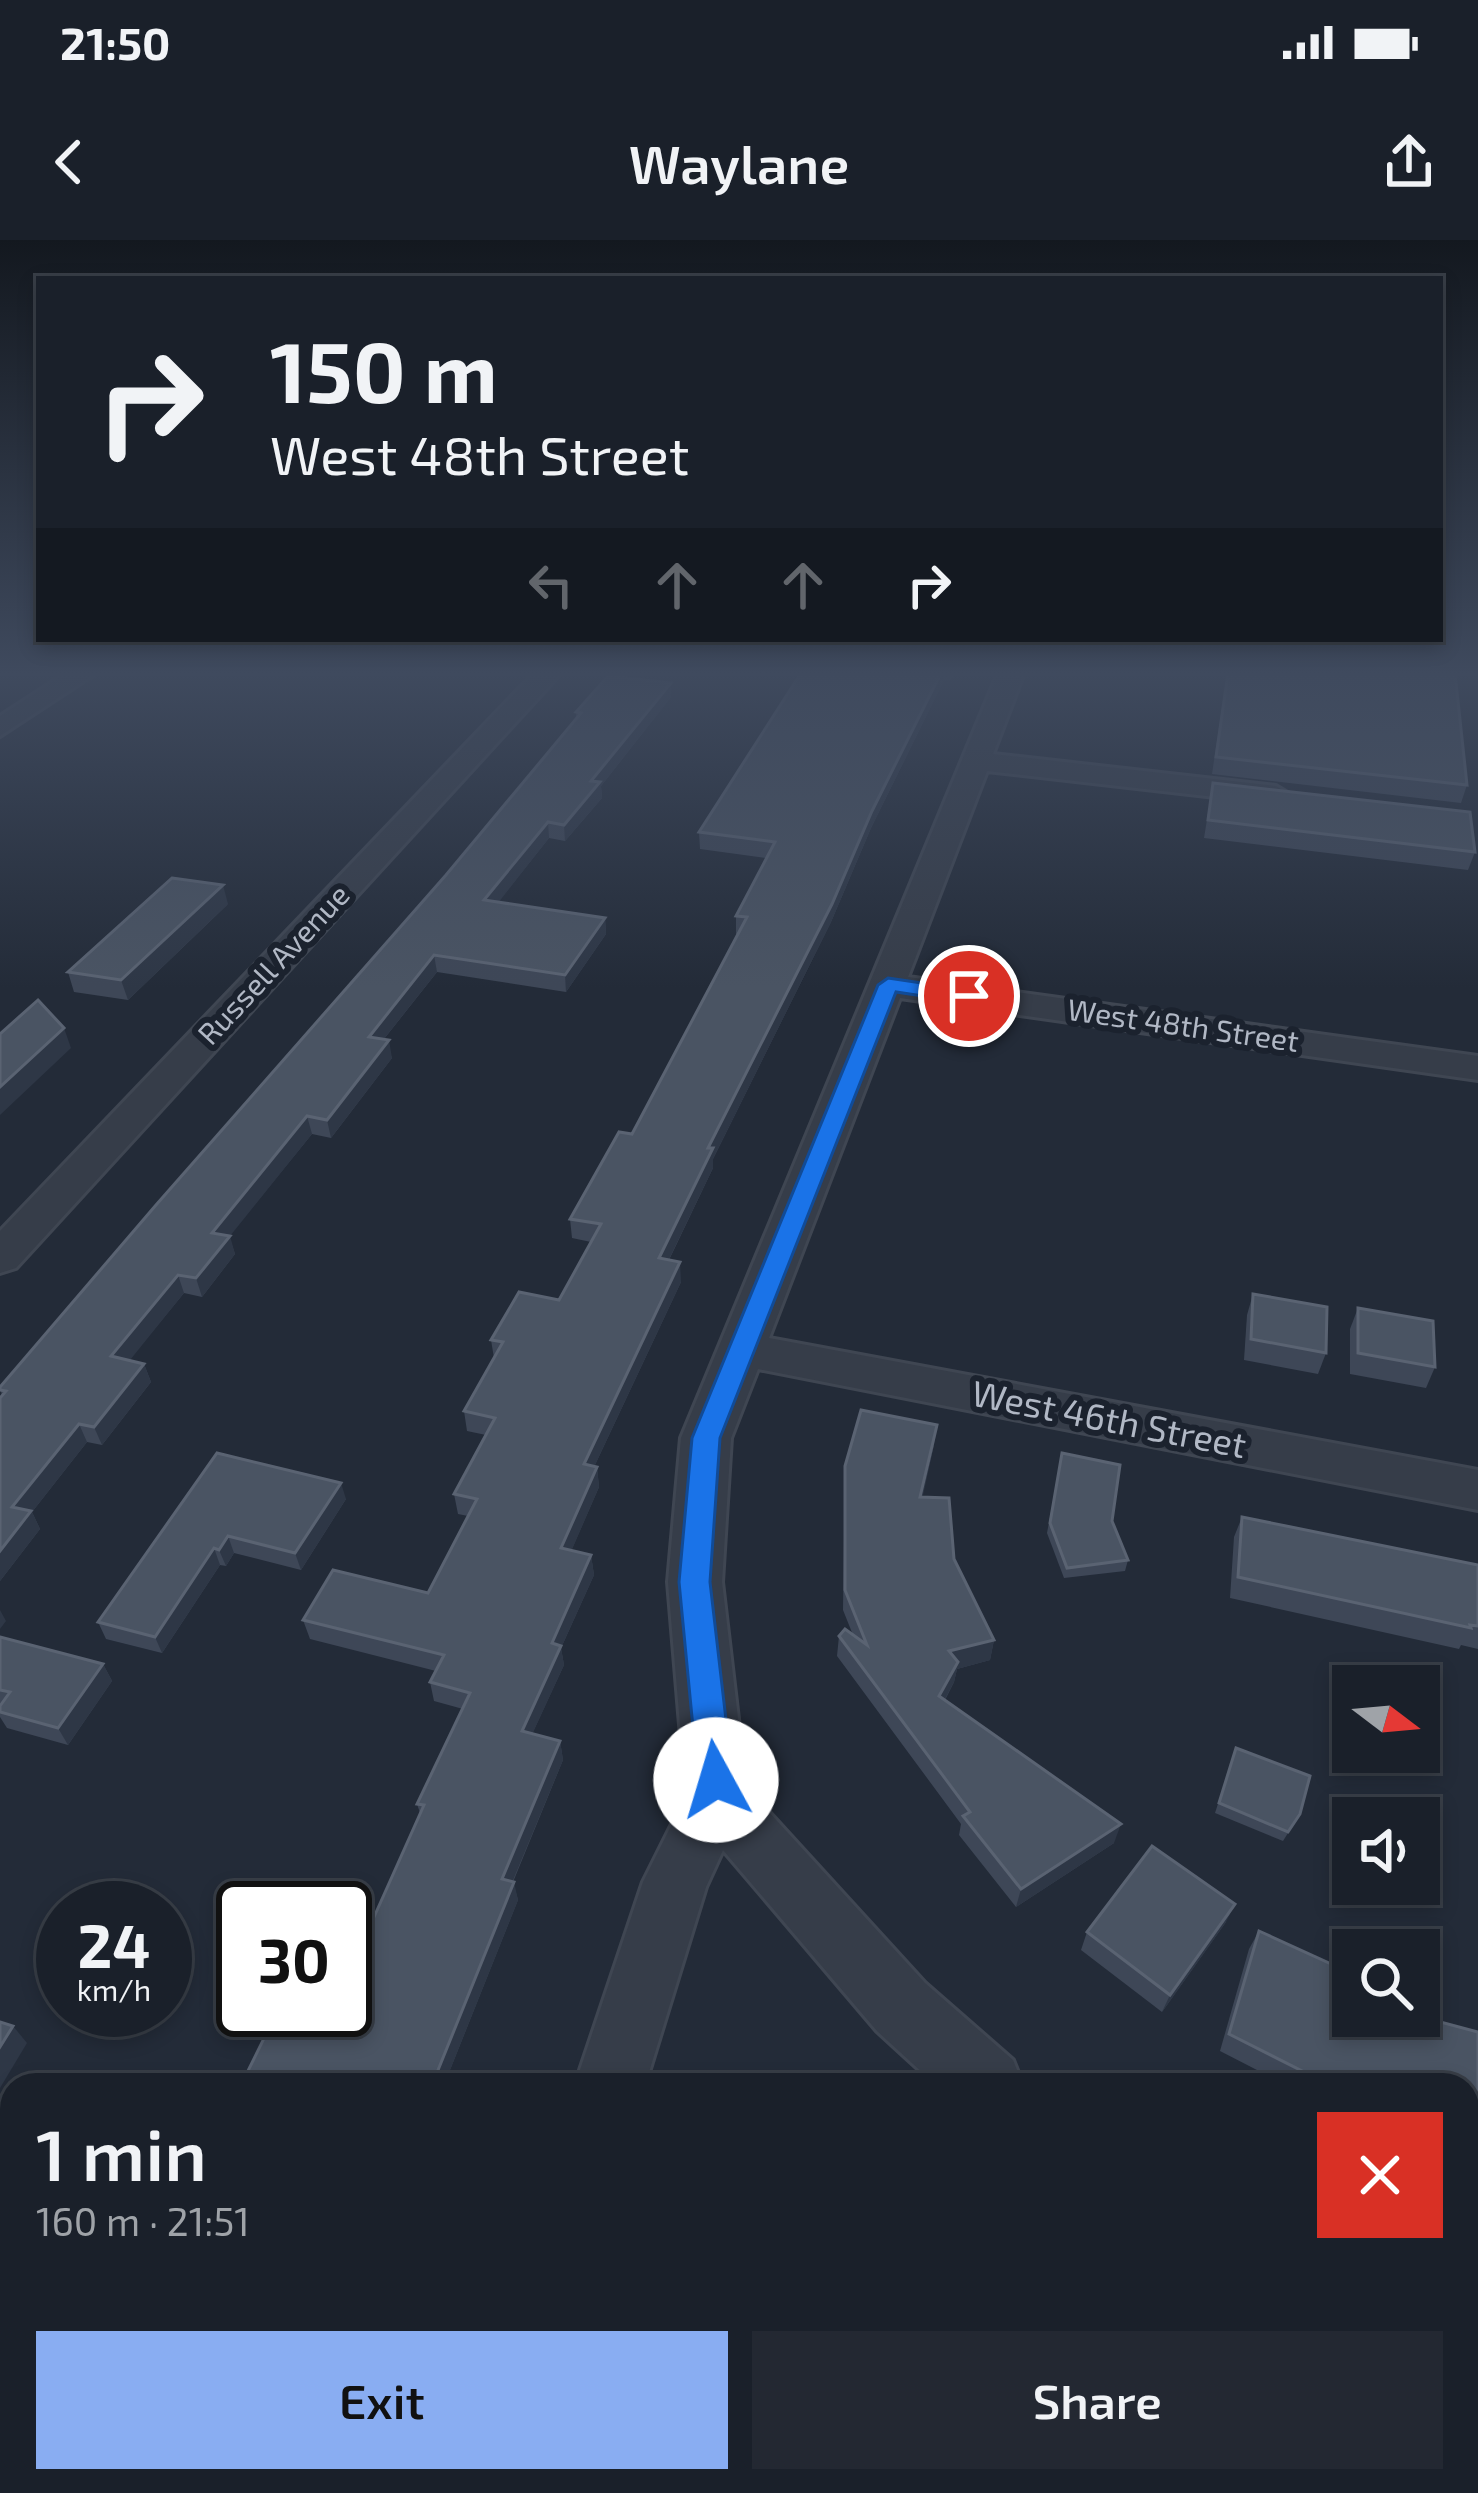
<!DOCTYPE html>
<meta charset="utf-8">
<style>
body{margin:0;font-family:"Exo 2",sans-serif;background:#232832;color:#f1f3f6;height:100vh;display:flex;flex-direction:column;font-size:45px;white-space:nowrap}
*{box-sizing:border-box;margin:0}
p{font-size:39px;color:#9fa3a8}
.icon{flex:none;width:66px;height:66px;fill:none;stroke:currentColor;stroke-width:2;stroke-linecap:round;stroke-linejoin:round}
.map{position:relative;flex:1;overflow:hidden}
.panel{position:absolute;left:0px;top:1833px;width:1479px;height:420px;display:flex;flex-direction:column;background:#1a202a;border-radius:36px 36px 0 0;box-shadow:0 6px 18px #0003,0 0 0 3px #383e47}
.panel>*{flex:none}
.guide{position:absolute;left:36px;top:36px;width:1407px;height:366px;border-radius:0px;box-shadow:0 6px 18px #0003,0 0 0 3px #383e47;background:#1a202a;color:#f1f3f6;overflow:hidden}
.needle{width:78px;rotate:106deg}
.buttons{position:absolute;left:1332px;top:1425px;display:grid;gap:24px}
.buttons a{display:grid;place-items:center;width:108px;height:108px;border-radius:0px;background:#1a202a;box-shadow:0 6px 18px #0003,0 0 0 3px #383e47;font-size:60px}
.speed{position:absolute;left:36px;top:1641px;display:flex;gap:24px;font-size:60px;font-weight:700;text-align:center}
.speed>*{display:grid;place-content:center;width:156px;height:156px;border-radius:50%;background:#1a202a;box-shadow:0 6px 18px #0003,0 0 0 3px #383e47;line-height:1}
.speed small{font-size:30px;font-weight:400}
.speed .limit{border:6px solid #111;border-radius:18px;background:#fff;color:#111}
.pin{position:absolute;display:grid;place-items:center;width:102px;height:102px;color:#fff;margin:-51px;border:6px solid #fff;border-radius:50%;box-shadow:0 3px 12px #0007}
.me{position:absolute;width:132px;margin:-66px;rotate:354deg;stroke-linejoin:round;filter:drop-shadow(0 0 9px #0008)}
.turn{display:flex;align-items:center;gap:42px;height:252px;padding:0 36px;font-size:54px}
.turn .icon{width:156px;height:156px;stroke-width:2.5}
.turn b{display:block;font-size:84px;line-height:102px}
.lanes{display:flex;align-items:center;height:114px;padding:0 36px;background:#0003;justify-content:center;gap:60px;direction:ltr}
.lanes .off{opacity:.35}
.round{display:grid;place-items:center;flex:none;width:126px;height:126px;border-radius:0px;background:#232832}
.headline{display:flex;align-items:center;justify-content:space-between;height:204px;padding:0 36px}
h1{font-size:72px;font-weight:600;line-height:90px}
.cta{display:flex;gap:24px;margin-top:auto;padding:24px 36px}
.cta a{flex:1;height:138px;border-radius:0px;background:#89adf2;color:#111;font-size:48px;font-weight:600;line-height:138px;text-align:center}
.cta a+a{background:#232832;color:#f1f3f6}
.status{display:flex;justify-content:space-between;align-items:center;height:84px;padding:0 60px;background:#1a202a;direction:ltr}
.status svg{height:33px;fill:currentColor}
header{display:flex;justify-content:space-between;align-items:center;height:156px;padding:0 36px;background:#1a202a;font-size:54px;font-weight:600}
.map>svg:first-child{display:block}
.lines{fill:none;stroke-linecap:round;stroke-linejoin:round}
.street-casing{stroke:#3f4652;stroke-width:6}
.street{fill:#363d49;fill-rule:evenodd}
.wall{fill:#3e4757}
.shaded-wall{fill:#2e3746}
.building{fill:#4a5463;stroke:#5a6372;stroke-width:3}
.route{fill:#1a73e8;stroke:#114b97;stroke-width:3}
.labels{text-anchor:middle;stroke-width:12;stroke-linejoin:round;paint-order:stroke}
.far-street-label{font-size:30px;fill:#b1b8c5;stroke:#1b222e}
.street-label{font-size:36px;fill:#b1b8c5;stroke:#1b222e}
</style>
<div class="status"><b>21:50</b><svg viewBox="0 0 49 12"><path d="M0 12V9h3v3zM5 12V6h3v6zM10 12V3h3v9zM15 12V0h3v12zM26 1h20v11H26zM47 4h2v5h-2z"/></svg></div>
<header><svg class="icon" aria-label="back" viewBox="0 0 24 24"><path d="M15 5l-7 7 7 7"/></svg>Waylane<svg class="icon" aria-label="share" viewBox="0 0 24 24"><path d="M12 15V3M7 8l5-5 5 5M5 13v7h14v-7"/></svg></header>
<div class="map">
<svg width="1478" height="2253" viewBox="0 0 1478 2253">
<rect width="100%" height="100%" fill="#232b38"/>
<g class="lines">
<defs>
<g id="street">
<path d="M 66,433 L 96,433 L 0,496 L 0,476 Z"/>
<path d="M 534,433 L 561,433 L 16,1028 L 0,1033 L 0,991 Z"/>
<path d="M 998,433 L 1024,433 L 993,514 L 1276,546 L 1291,555 L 1276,564 L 987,531 L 908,737 L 1478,816 L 1478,840 L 900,758 L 769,1098 L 1478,1230 L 1478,1270 L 758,1129 L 731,1198 L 722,1342 L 746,1547 L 925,1743 L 1013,1820 L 1023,1845 L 936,1845 L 877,1791 L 723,1610 L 706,1647 L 645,1845 L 575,1845 L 643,1642 L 686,1556 L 668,1342 L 681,1198 Z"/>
<path d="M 1467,2044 L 1478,2048 L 1478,2126 L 1467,2122 Z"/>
<path d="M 441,2241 L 523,2241 L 520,2253 L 436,2253 Z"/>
<path d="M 1345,2241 L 1433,2241 L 1438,2253 L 1350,2253 Z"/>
</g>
</defs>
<use href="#street" class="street-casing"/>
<use href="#street" class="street"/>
</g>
<g class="wall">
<path d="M 801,433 L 954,433 L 951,440 L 944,440 L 871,588 L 831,682 L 713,919 L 713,928 L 669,1020 L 681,1042 L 594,1227 L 597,1227 L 599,1247 L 571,1311 L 591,1315 L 594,1335 L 561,1408 L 564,1425 L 532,1494 L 560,1501 L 563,1520 L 513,1642 L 518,1660 L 444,1845 L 243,1845 L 242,1843 L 345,1770 L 420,1573 L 417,1564 L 463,1469 L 434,1461 L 430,1442 L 436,1431 L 310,1399 L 303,1380 L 428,1353 L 468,1276 L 458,1274 L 454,1254 L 486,1195 L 467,1191 L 464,1171 L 494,1118 L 491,1100 L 559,1060 L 591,1002 L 572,998 L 570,979 L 632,894 L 738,694 L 736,694 L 736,676 L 766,618 L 700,609 L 699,592 Z"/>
<path d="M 1227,433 L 1455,433 L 1467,545 L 1461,563 L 1212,534 Z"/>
<path d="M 671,443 L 671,457 L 601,546 L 602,558 L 565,601 L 549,598 L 498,662 L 605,678 L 606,694 L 566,752 L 437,732 L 384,799 L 392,818 L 331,898 L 312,894 L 229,996 L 235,1014 L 202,1057 L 184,1053 L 129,1120 L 144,1124 L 151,1142 L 102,1205 L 87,1202 L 32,1272 L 40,1289 L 0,1341 L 0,1158 L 2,1156 L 0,1147 L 446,635 L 576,478 L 576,472 Z"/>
<path d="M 1213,543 L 1475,612 L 1468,630 L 1204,598 Z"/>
<path d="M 228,664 L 128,760 L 74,752 L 68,732 Z"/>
<path d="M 1253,1054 L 1326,1113 L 1318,1134 L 1244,1120 L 1247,1075 Z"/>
<path d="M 1358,1068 L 1435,1127 L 1426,1148 L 1350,1134 L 1350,1089 Z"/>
<path d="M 934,1205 L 922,1257 L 994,1400 L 990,1420 L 957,1429 L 954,1442 L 945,1460 L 1114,1603 L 1016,1667 L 959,1595 L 961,1584 L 837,1416 L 839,1396 L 853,1395 L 843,1370 L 845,1226 Z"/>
<path d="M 217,1213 L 346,1259 L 301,1330 L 234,1313 L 226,1326 L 220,1325 L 162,1413 L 106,1399 L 98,1382 Z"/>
<path d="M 1062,1213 L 1112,1281 L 1128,1320 L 1125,1331 L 1064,1338 L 1047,1293 Z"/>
<path d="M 1242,1277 L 1478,1325 L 1478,1409 L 1461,1405 L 1459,1409 L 1230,1358 L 1234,1297 Z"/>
<path d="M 0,1397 L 103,1424 L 112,1441 L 68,1505 L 7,1488 L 0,1477 Z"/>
<path d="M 1236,1508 L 1300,1574 L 1283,1601 L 1215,1573 Z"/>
<path d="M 1226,1682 L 1162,1772 L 1081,1710 L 1087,1692 Z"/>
<path d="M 1259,1691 L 1353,1776 L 1478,1792 L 1478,1921 L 1467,1917 L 1467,1845 L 1286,1845 L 1220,1811 L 1249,1709 Z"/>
<path d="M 233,2241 L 305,2241 L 300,2253 L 266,2253 Z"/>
<path d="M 668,2241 L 771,2241 L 769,2253 L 694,2253 L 669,2244 Z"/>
<path d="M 948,2241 L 1194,2241 L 1196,2253 L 960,2253 Z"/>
</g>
<g class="shaded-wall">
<path d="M 941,433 L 944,433 L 944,440 L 871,588 L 831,682 L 713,919 L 713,928 L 660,1038 L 659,1018 L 708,908 Z"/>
<path d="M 671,443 L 671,457 L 601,546 L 602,558 L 565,601 L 564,585 L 591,541 Z"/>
<path d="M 548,582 L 549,598 L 487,677 L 484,660 Z"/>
<path d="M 223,645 L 228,664 L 128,760 L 121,740 Z"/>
<path d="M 605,678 L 606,694 L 566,752 L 565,735 Z"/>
<path d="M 434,715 L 437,732 L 372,814 L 369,797 Z"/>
<path d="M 64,788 L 71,808 L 0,875 L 0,847 Z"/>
<path d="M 389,800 L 392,818 L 331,898 L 327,880 Z"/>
<path d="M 307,876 L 312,894 L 218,1011 L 212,993 Z"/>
<path d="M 230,996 L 235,1014 L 202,1057 L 196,1038 Z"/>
<path d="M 680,1022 L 681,1042 L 586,1244 L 584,1224 Z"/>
<path d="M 178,1035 L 184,1053 L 118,1135 L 111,1116 Z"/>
<path d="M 144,1124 L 151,1142 L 102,1205 L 94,1187 Z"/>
<path d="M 79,1184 L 87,1202 L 32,1272 L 40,1289 L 0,1341 L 0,1311 L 12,1267 Z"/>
<path d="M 937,1185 L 934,1205 L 918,1278 L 920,1257 Z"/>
<path d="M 597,1227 L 599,1247 L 564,1328 L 561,1308 Z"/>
<path d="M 341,1243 L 346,1259 L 301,1330 L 295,1313 Z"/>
<path d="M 228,1296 L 234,1313 L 226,1326 L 219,1310 Z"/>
<path d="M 214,1308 L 220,1325 L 162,1413 L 155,1397 Z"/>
<path d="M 591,1315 L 594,1335 L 561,1408 L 564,1425 L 525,1510 L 522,1491 L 552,1403 Z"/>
<path d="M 0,1370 L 6,1381 L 0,1389 Z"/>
<path d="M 994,1400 L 990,1420 L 957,1429 L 954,1442 L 936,1476 L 949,1411 Z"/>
<path d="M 103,1424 L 112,1441 L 68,1505 L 58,1488 Z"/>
<path d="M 560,1501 L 563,1520 L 506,1657 L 502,1639 Z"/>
<path d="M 1121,1584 L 1114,1603 L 1016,1667 L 1021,1649 Z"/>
<path d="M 514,1642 L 518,1660 L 444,1845 L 432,1845 Z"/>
<path d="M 1235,1664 L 1226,1682 L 1162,1772 L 1170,1755 Z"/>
<path d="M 13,1786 L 27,1803 L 0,1848 L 0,1807 Z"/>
<path d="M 291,2241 L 305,2241 L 300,2253 L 286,2253 Z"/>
</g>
<g class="building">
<path d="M 801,433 L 941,433 L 872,571 L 832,664 L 708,908 L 713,908 L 659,1018 L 680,1022 L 584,1224 L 597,1227 L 561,1308 L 591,1315 L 552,1403 L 561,1406 L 522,1491 L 560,1501 L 502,1639 L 514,1642 L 432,1845 L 247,1845 L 242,1843 L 278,1770 L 345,1770 L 345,1742 L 424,1565 L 417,1564 L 470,1453 L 430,1442 L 444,1415 L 303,1380 L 333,1330 L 428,1353 L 477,1259 L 454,1254 L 495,1178 L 464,1171 L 503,1102 L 491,1100 L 519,1052 L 559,1060 L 601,984 L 570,979 L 619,892 L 632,894 L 747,677 L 736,676 L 775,602 L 699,592 Z"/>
<path d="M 1228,433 L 1455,433 L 1467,545 L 1216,517 Z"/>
<path d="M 608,436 L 671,443 L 591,541 L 600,542 L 564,585 L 548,582 L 484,660 L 605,678 L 565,735 L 434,715 L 369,797 L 389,800 L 327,880 L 307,876 L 212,993 L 230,996 L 196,1038 L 178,1035 L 111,1116 L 144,1124 L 94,1187 L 79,1184 L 12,1267 L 31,1271 L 0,1311 L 0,1158 L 6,1151 L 0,1150 L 0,1147 L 156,965 L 446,635 L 581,473 L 576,472 Z"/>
<path d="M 1213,543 L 1470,572 L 1475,612 L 1208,580 Z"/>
<path d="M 172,638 L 223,645 L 121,740 L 68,732 Z"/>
<path d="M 38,760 L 64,788 L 0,847 L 0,794 Z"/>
<path d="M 1253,1054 L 1327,1067 L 1326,1113 L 1251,1099 Z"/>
<path d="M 1358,1068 L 1433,1081 L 1435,1127 L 1358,1113 Z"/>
<path d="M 861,1170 L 937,1185 L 920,1257 L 949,1258 L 954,1319 L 994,1400 L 949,1411 L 958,1422 L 939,1456 L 1121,1584 L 1021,1649 L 963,1576 L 970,1572 L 839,1396 L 845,1389 L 867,1405 L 845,1350 L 845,1226 Z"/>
<path d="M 217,1213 L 341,1243 L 295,1313 L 228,1296 L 219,1310 L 214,1308 L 155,1397 L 98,1382 Z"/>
<path d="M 1062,1213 L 1120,1225 L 1112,1281 L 1128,1320 L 1067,1328 L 1050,1283 Z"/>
<path d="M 1242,1277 L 1478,1325 L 1478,1386 L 1470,1385 L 1471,1388 L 1238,1337 Z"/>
<path d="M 0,1397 L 103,1424 L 58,1488 L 0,1472 L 0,1466 L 10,1452 L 0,1450 Z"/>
<path d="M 1236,1508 L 1310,1536 L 1300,1574 L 1288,1592 L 1219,1563 Z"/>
<path d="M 1152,1606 L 1235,1664 L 1170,1755 L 1087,1692 Z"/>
<path d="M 1259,1691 L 1353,1734 L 1353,1776 L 1418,1776 L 1478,1792 L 1478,1901 L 1467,1898 L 1467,1845 L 1330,1845 L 1229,1794 Z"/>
<path d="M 0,1782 L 13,1786 L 0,1807 Z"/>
<path d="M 248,2241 L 291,2241 L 286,2253 L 280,2253 Z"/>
<path d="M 687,2241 L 770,2241 L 767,2253 L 721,2253 Z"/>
<path d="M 963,2241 L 1194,2241 L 1200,2247 L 1196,2253 L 975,2253 Z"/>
</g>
<linearGradient id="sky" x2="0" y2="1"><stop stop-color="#13181f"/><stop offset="0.58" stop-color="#3f4a5e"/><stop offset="1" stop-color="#3f4a5e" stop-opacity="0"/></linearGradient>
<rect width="1478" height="748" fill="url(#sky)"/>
<path class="route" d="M 888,738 L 969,750 L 980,756 L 969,763 L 896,752 L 720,1198 L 710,1342 L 733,1540 L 728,1551 L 716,1555 L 703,1551 L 698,1540 L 679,1342 L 692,1198 L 878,745 Z"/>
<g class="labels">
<g class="far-street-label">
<text transform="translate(274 725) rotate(-47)" y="10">Russell Avenue</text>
<text transform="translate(1183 786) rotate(8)" y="10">West 48th Street</text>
</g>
<g class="street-label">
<text transform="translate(1109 1179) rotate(11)" y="13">West 46th Street</text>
</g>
</g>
</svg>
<div class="buttons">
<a><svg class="needle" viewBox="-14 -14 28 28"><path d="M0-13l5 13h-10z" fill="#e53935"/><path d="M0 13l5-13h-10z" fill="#9fa3a8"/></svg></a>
<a><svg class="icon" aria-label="sound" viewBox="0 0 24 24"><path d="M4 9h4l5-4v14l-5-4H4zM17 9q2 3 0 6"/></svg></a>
<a><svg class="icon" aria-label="search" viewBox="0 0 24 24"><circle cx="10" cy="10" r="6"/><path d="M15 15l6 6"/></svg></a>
</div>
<div class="speed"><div>24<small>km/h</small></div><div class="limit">30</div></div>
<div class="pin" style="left:969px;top:756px;background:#d93025"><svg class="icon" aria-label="arrive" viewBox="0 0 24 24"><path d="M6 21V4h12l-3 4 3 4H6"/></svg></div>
<svg class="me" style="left:716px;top:1540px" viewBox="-20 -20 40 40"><circle r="19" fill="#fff"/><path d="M0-13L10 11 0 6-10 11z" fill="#1a73e8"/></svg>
<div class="guide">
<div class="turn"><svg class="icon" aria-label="right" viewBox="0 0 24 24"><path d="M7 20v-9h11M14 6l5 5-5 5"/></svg><div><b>150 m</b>West 48th Street</div></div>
<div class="lanes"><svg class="icon off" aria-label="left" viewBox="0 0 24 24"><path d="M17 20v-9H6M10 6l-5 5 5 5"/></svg><svg class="icon off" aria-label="ahead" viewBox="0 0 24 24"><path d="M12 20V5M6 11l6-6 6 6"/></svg><svg class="icon off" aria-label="ahead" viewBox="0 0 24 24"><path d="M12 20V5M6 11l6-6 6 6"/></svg><svg class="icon" aria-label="right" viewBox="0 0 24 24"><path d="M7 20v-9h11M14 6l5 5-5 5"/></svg></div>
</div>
<section class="panel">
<div class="headline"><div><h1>1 min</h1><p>160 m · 21:51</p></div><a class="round" style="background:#d93025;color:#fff"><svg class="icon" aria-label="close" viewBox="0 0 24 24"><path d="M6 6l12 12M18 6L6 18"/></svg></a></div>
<div class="cta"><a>Exit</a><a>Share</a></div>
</section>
</div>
